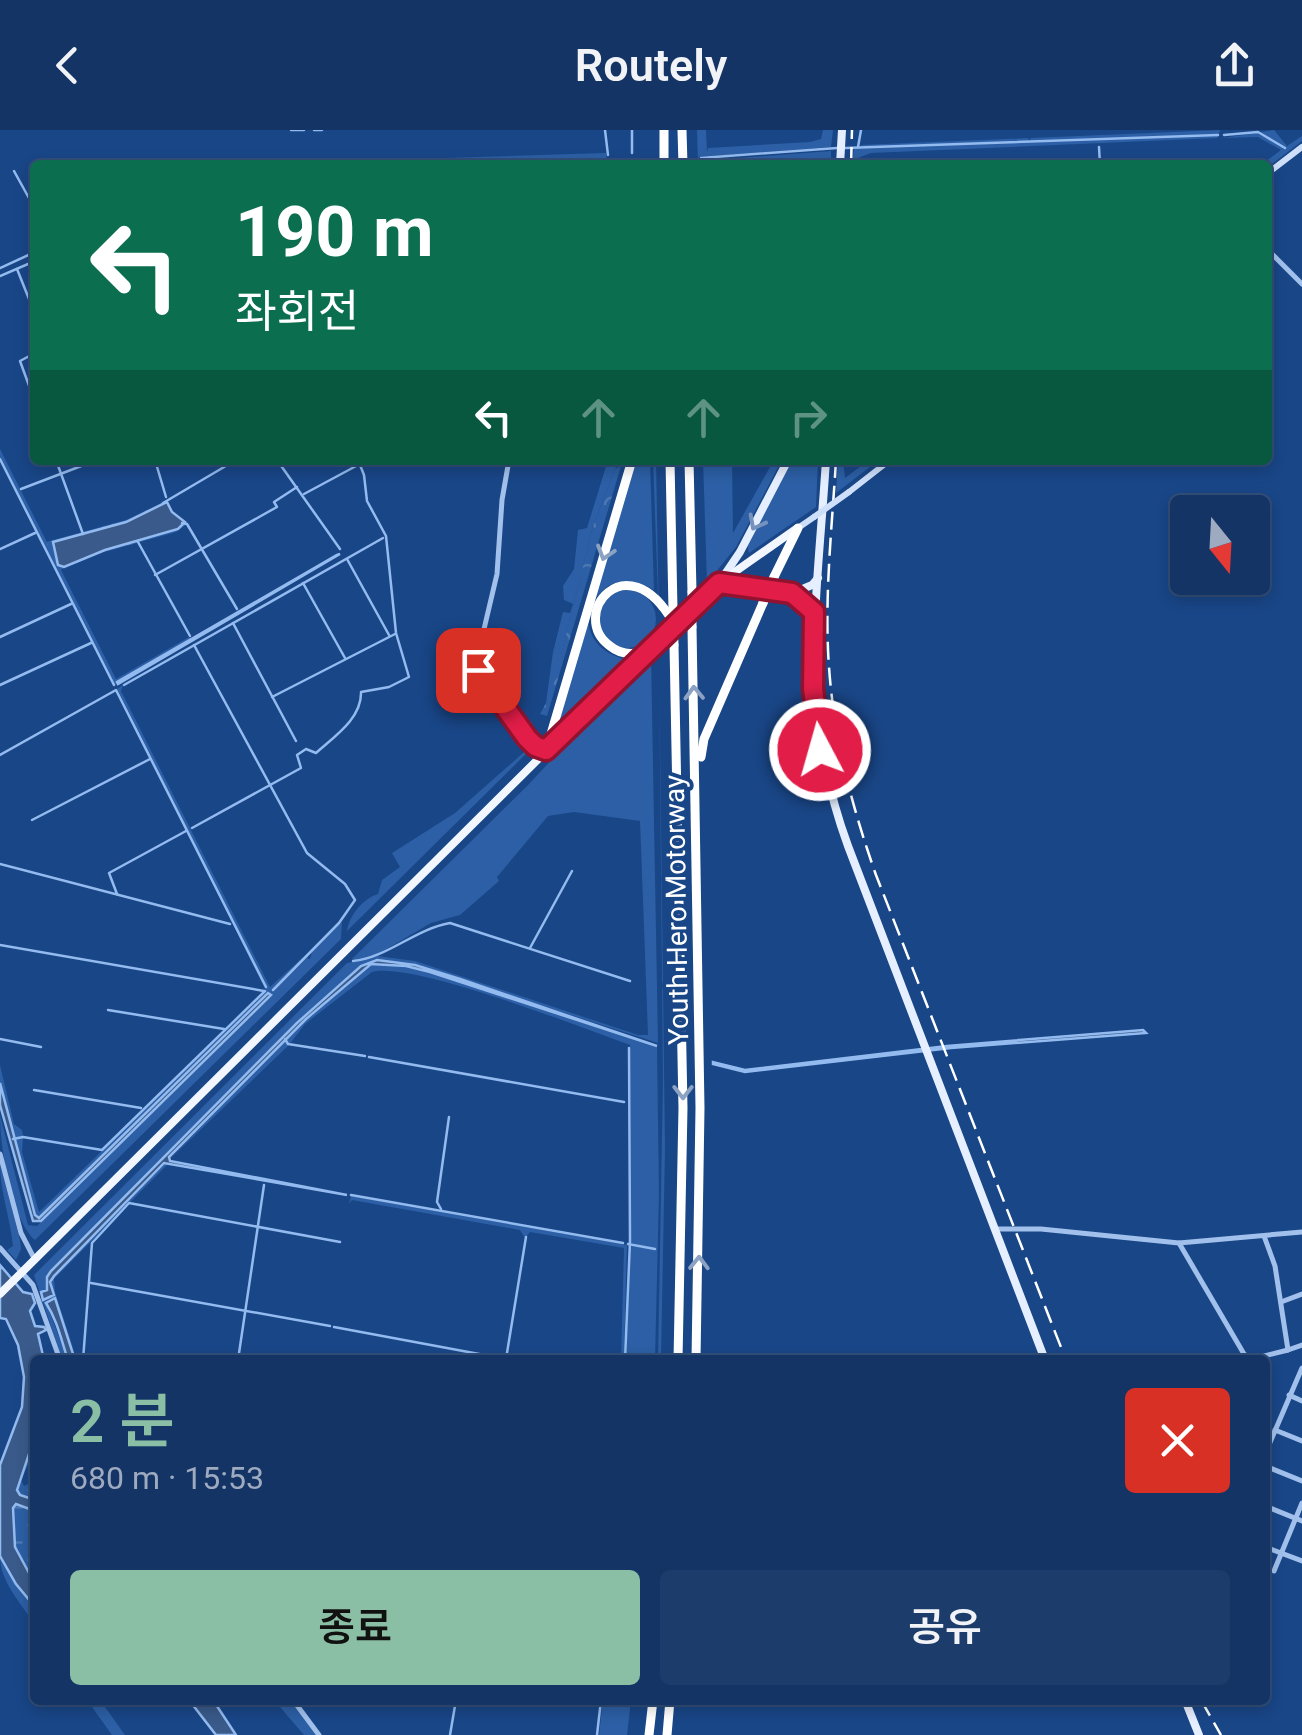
<!DOCTYPE html>
<html lang="ko">
<meta charset="utf-8">
<style>
body{margin:0;font-family:Roboto,"Noto Sans KR",sans-serif;background:#1c3c6b;color:#f1f3f6;height:100vh;display:flex;flex-direction:column;font-size:38px;white-space:nowrap}
*{box-sizing:border-box;margin:0}
p{font-size:32px;color:#9daabf}
.icon{flex:none;width:55px;height:55px;fill:none;stroke:currentColor;stroke-width:2;stroke-linecap:round;stroke-linejoin:round}
.map{position:relative;flex:1;overflow:hidden}
.panel{position:absolute;left:30px;top:1225px;width:1240px;height:350px;display:flex;flex-direction:column;background:#133465;border-radius:10px;box-shadow:0 5px 15px #0003,0 0 0 2px #324f79}
.panel>*{flex:none}
.hud{position:absolute;left:30px;top:30px;width:1242px;height:305px;border-radius:10px;box-shadow:0 5px 15px #0003,0 0 0 2px #324f79;background:#0b6e4f;color:#fff;overflow:hidden}
.needle{width:65px;rotate:162deg}
.controls{position:absolute;left:1170px;top:365px;display:grid;gap:20px}
.controls a{display:grid;place-items:center;width:100px;height:100px;border-radius:10px;background:#133465;box-shadow:0 5px 15px #0003,0 0 0 2px #324f79;font-size:50px}
.pin{position:absolute;display:grid;place-items:center;width:85px;height:85px;color:#fff;margin:-42px;border-radius:20px;box-shadow:0 5px 15px #0006}
.me{position:absolute;width:110px;margin:-55px;rotate:354deg;stroke-linejoin:round;filter:drop-shadow(0 0 8px #0008)}
.turn{display:flex;align-items:center;gap:35px;height:210px;padding:0 40px;font-size:45px}
.turn .icon{width:130px;height:130px;stroke-width:2.5}
.turn b{display:block;font-size:70px;line-height:85px}
.lanes{display:flex;align-items:center;height:95px;padding:0 40px;background:#0003;justify-content:center;gap:50px;direction:ltr}
.lanes .off{opacity:.35}
.round{display:grid;place-items:center;flex:none;width:105px;height:105px;border-radius:10px;background:#1c3c6b}
.head{display:flex;align-items:center;justify-content:space-between;height:170px;padding:0 40px}
h1{font-size:60px;font-weight:600;line-height:75px;color:#8abfa5}
.cta{display:flex;gap:20px;margin-top:auto;padding:20px 40px}
.cta a{flex:1;height:115px;border-radius:10px;background:#8abfa5;color:#111;font-size:40px;font-weight:600;line-height:115px;text-align:center}
.cta a+a{background:#1c3c6b;color:#f1f3f6}
header{display:flex;justify-content:space-between;align-items:center;height:130px;padding:0 40px;background:#133465;font-size:45px;font-weight:600}
.map>svg:first-child{display:block}
.green{fill:#2c5fa5}
.forest{fill:url(#forest-crowns)}
.wetland{fill:url(#wetland-marsh)}
.water{fill:#395a8a;stroke:#93bbef;stroke-width:2.5}
.lines{fill:none;stroke-linecap:round;stroke-linejoin:round}
.stream{stroke:#93bbef;stroke-width:2.5}
.minor{stroke:#a1c1ec;stroke-width:5}
.tertiary{stroke:#a1c1ec;stroke-width:5}
.secondary{stroke:#cddff9;stroke-width:6}
.primary{stroke:#e6efff;stroke-width:8}
.trunk{stroke:#f2f7ff;stroke-width:8}
.motorway{stroke:#fff;stroke-width:9}
.rail{stroke:#fff;stroke-width:2.5;stroke-dasharray:18 8;stroke-linecap:butt}
.secondary-bridge{stroke:#cddff9;stroke-width:6}
.motorway-bridge{stroke:#fff;stroke-width:9}
.oneway{stroke:#7592bd}
.oneway2{stroke:#8ca2c3}
.route-casing{stroke:#92132f;stroke-width:25}
.route{stroke:#e11d48;stroke-width:18}
.labels{text-anchor:middle;stroke-width:8;stroke-linejoin:round;paint-order:stroke}
.street-label{font-size:28px;fill:#fff;stroke:#194687}
</style>
<header><svg class="icon" aria-label="back" viewBox="0 0 24 24"><path d="M15 5l-7 7 7 7"/></svg>Routely<svg class="icon" aria-label="share" viewBox="0 0 24 24"><path d="M12 15V3M7 8l5-5 5 5M5 13v7h14v-7"/></svg></header>
<div class="map">
<svg width="1302" height="1605" viewBox="0 0 1302 1605">
<defs>
<pattern id="forest-crowns" width="20" height="18" patternUnits="userSpaceOnUse" patternTransform="scale(2.5)"><rect width="20" height="18" fill="#2c5fa5"/><path d="M2 6a3 3 0 1 1 6 0M12 15a3 3 0 1 1 6 0" fill="none" stroke="#4c77b2"/></pattern>
<pattern id="wetland-marsh" width="20" height="14" patternUnits="userSpaceOnUse" patternTransform="scale(2.5)"><rect width="20" height="14" fill="#2c5fa5"/><path d="M1 5h8M5 5V1M11 12h8M15 12V8" fill="none" stroke="#4c77b2"/></pattern>
</defs>
<rect width="100%" height="100%" fill="#194687"/>
<g class="green">
<path d="M 697,0 L 706,0 L 707,22 L 708,18 L 810,12 L 821,9 L 823,0 L 833,0 L 831,17 L 699,27 L 700,31 L 831,21 L 831,35 L 698,35 Z"/>
<path d="M 1220,0 L 1219,4 L 1066,10 L 1219,6 L 1217,8 L 871,23 L 858,28 L 857,35 L 852,35 L 854,18 L 949,14 L 867,17 L 859,15 L 1028,8 L 1029,11 L 1031,8 Z"/>
<path d="M 1274,0 L 1287,16 L 1302,6 L 1302,11 L 1268,37 L 1261,35 L 1281,20 L 1258,7 L 1222,8 L 1257,3 L 1285,18 L 1261,2 Z"/>
<path d="M 606,23 L 607,31 L 600,31 L 463,35 L 223,35 Z"/>
<path d="M 0,319 L 116,549 L 189,507 L 191,509 L 115,555 L 0,327 Z"/>
<path d="M 608,330 L 622,330 L 615,339 L 593,396 L 561,526 L 553,522 L 563,482 L 570,483 L 573,474 L 564,470 L 563,456 L 574,439 L 578,400 L 587,398 Z"/>
<path d="M 635,330 L 650,330 L 654,460 C 630,446 608,448 593,472 Z"/>
<path d="M 653,330 L 656,330 L 659,492 Z"/>
<path d="M 703,330 L 732,330 L 733,403 L 774,330 L 782,330 L 736,417 L 707,453 Z"/>
<path d="M 791,330 L 818,330 L 816,377 L 749,423 L 747,414 Z"/>
<path d="M 838,330 L 843,330 L 845,348 L 869,330 L 879,330 L 836,363 Z"/>
<circle cx="627" cy="489" r="29"/>
<path d="M 588,489 C 590,513 605,524 627,530 L 560,589 Z"/>
<path d="M 651,523 L 658,913 L 415,835 L 377,830 L 361,836 L 297,893 L 47,1147 L 53,1165 L 50,1153 L 54,1146 L 160,1035 L 169,1033 L 54,1149 L 55,1162 L 77,1230 L 55,1169 L 46,1173 L 68,1230 L 62,1230 L 34,1145 L 347,833 L 377,826 L 415,831 L 638,905 L 648,905 L 640,691 L 574,682 L 548,686 L 497,747 L 499,751 L 460,785 L 431,793 L 378,824 L 359,830 L 352,829 L 528,655 Z"/>
<path d="M 659,530 L 665,1018 L 661,1230 L 658,1230 L 663,951 Z"/>
<path d="M 123,555 L 121,561 L 270,857 L 310,821 L 273,860 L 307,828 L 310,829 L 312,822 L 342,792 L 341,809 L 35,1110 C 11,1089 0,1016 0,985 L 28,1095 L 37,1096 L 270,865 L 268,863 L 43,1086 L 37,1088 L 0,953 L 0,935 L 14,994 L 22,1000 L 23,1006 L 17,1008 L 23,1008 L 22,1022 L 39,1082 L 266,861 L 117,559 Z"/>
<path d="M 531,616 L 529,621 L 347,801 C 349,785 364,768 378,764 L 382,750 L 400,737 L 392,723 L 455,683 Z"/>
<path d="M 371,834 L 406,836 L 430,842 L 657,916 L 659,1063 L 655,1230 L 626,1230 L 630,1116 L 656,1119 L 631,1113 L 630,915 C 583,898 412,831 372,842 L 305,894 L 289,915 L 169,1030 L 306,889 Z"/>
<path d="M 0,1033 L 20,1110 L 21,1119 L 16,1130 L 7,1120 L 13,1116 C 10,1087 0,1062 0,1033 Z"/>
<path d="M 351,1066 L 627,1115 L 624,1230 L 621,1230 L 624,1118 L 530,1102 L 525,1108 L 520,1100 L 352,1070 L 349,1074 Z"/>
<path d="M 0,1426 L 16,1454 L 35,1477 L 35,1495 C 21,1473 0,1452 0,1426 Z"/>
<path d="M 87,1570 L 100,1570 L 125,1605 L 112,1605 Z"/>
<path d="M 274,1570 L 291,1570 L 317,1605 L 304,1605 Z"/>
<path d="M 603,1570 L 631,1570 L 627,1605 L 599,1605 Z"/>
</g>
<path class="forest" d="M 621,336 L 547,586 L 540,584 L 546,573 L 553,522 L 561,525 L 593,396 L 615,339 Z"/>
<g class="wetland">
<path d="M 166,371 C 138,395 90,401 53,412 L 58,435 L 64,437 L 185,392 L 187,394 L 176,402 L 101,423 L 60,440 L 58,437 L 46,412 L 126,390 Z"/>
<path d="M 35,1306 L 32,1326 L 21,1350 L 24,1356 L 35,1351 L 35,1370 L 19,1365 L 17,1360 Z"/>
<path d="M 16,1374 L 35,1381 L 35,1414 L 31,1416 L 35,1427 L 35,1454 L 15,1417 L 13,1378 Z"/>
</g>
<g class="water">
<path d="M 167,372 L 172,382 L 185,392 L 178,399 L 105,420 L 64,437 L 58,435 L 53,412 L 126,392 Z"/>
<path d="M 340,424 L 118,554 L 117,552 L 337,425 Z"/>
<path d="M 377,830 L 415,835 L 460,849 L 657,916 L 430,842 L 406,836 L 371,834 L 306,889 L 169,1027 L 170,1031 L 347,1065 L 164,1033 L 54,1146 L 50,1152 L 54,1165 L 43,1170 L 41,1162 L 47,1160 L 47,1147 L 51,1141 L 297,893 L 361,836 Z"/>
<path d="M 268,863 L 271,865 L 41,1091 L 33,1091 L 0,975 L 0,953 L 35,1085 L 39,1088 Z"/>
<path d="M 1143,900 L 1146,903 L 951,918 L 745,942 L 713,934 L 713,932 L 745,940 L 947,916 Z"/>
<path d="M 0,1135 L 23,1162 L 32,1164 L 35,1173 L 30,1181 L 35,1196 L 44,1197 L 46,1200 L 38,1204 L 44,1230 L 35,1230 L 35,1306 L 17,1360 L 20,1365 L 35,1370 L 35,1381 L 16,1374 L 13,1378 L 15,1417 L 35,1454 L 35,1477 L 16,1454 L 0,1426 L 0,1335 L 22,1277 L 24,1247 L 18,1215 L 6,1189 L 0,1188 Z"/>
<path d="M 55,1168 L 75,1230 L 68,1230 C 61,1209 57,1190 46,1173 Z"/>
<path d="M 189,1570 L 213,1570 L 236,1605 L 216,1605 Z"/>
</g>
<g class="lines">
<g class="stream">
<path d="M 291,0 L 304,0"/>
<path d="M 314,0 L 322,0"/>
<path d="M 605,0 L 608,25"/>
<path d="M 632,0 L 632,23"/>
<path d="M 1224,5 L 1258,2 L 1285,18"/>
<path d="M 858,17 L 861,0"/>
<path d="M 1099,17 L 1100,35"/>
<path d="M 845,18 L 1218,5"/>
<path d="M 701,28 L 837,18"/>
<path d="M 606,32 L 640,31"/>
<path d="M 744,33 L 744,35"/>
<path d="M 1100,33 L 1237,35"/>
<path d="M 14,41 L 35,79"/>
<path d="M 0,138 L 35,122"/>
<path d="M 17,139 L 35,184"/>
<path d="M 0,146 L 35,131"/>
<path d="M 35,223 L 20,231 L 35,272"/>
<path d="M 0,329 L 114,555"/>
<path d="M 56,330 L 83,404"/>
<path d="M 155,330 L 166,367"/>
<path d="M 277,330 L 340,419"/>
<path d="M 21,359 L 97,330"/>
<path d="M 304,364 L 358,335"/>
<path d="M 163,373 L 236,330"/>
<path d="M 182,393 L 187,394 L 237,479"/>
<path d="M 138,412 L 190,506"/>
<path d="M 0,419 L 35,403"/>
<path d="M 347,429 L 389,505"/>
<path d="M 155,445 L 277,377 L 274,372 L 297,357"/>
<path d="M 303,453 L 345,528"/>
<path d="M 233,493 L 296,611"/>
<path d="M 0,507 L 71,474"/>
<path d="M 194,515 L 307,723 L 345,754 L 355,770 L 339,793 L 273,860"/>
<path d="M 0,555 L 91,513"/>
<path d="M 124,555 L 383,408"/>
<path d="M 272,567 L 395,504"/>
<path d="M 0,625 L 116,560 L 266,857"/>
<path d="M 32,690 L 150,629"/>
<path d="M 192,698 L 301,638 L 297,625 L 306,619 L 316,623 C 335,606 362,588 361,562 L 389,557 L 409,547 L 396,503 L 386,406 L 367,371 L 364,345 L 358,330"/>
<path d="M 0,734 L 230,794"/>
<path d="M 117,764 L 109,743 L 186,701"/>
<path d="M 0,815 L 264,861"/>
<path d="M 530,818 L 572,741"/>
<path d="M 353,831 C 387,828 415,799 450,793 L 630,851"/>
<path d="M 108,880 L 224,899"/>
<path d="M 0,909 L 41,917"/>
<path d="M 285,909 L 288,914 L 365,926"/>
<path d="M 369,927 L 624,972"/>
<path d="M 34,960 L 141,978"/>
<path d="M 13,1009 L 23,1007 L 102,1020 L 265,861"/>
<path d="M 351,1065 L 623,1113"/>
<path d="M 441,1079 L 437,1072 L 449,987"/>
<path d="M 628,1114 L 655,1119"/>
<path d="M 91,1153 L 330,1196"/>
<path d="M 334,1197 L 506,1229"/>
<path d="M 506,1229 L 526,1107"/>
<path d="M 83,1230 L 92,1113 L 129,1073 L 340,1112"/>
<path d="M 238,1230 L 264,1055"/>
<path d="M 625,1230 L 630,1111 L 629,918"/>
<path d="M 450,1605 L 456,1570"/>
<path d="M 597,1605 L 601,1570"/>
</g>
<g class="minor">
<path d="M 1268,120 L 1302,154"/>
<path d="M 509,330 L 502,370 L 497,444 L 476,533 L 527,607 L 535,616 L 546,621"/>
<path d="M 1264,1106 L 1275,1136 L 1288,1220 L 1302,1215"/>
<path d="M 1179,1113 L 1302,1102"/>
<path d="M 0,1118 L 33,1155 L 60,1230"/>
<path d="M 1281,1172 L 1302,1164"/>
<path d="M 1289,1265 L 1302,1271"/>
<path d="M 1275,1300 L 1302,1311"/>
<path d="M 1265,1324 L 1302,1238"/>
<path d="M 1265,1336 L 1302,1351"/>
<path d="M 1265,1376 L 1302,1391"/>
<path d="M 1265,1417 L 1302,1431"/>
<path d="M 1274,1441 L 1302,1373"/>
<path d="M 293,1570 L 319,1605"/>
</g>
<g class="tertiary">
<path d="M 0,1024 L 21,1103 L 35,1130"/>
<path d="M 995,1099 L 1041,1099 L 1179,1113 L 1244,1224 L 1252,1229 L 1288,1220"/>
</g>
<g class="secondary">
<path d="M 1268,43 L 1302,17"/>
<path d="M 849,362 L 890,330"/>
<path d="M 798,398 L 814,387"/>
</g>
<g class="primary">
<path d="M 840,35 L 842,0"/>
<path d="M 788,330 L 740,422 L 719,453 L 793,463 L 814,482"/>
<path d="M 826,330 C 817,473 797,577 848,716 L 1045,1230"/>
<path d="M 793,463 L 812,455 L 818,448"/>
<path d="M 1185,1570 L 1199,1605"/>
</g>
<path class="trunk" d="M 0,1164 L 648,520 L 719,453 L 796,399"/>
<g class="motorway">
<path d="M 664,0 L 664,35"/>
<path d="M 682,0 L 683,35"/>
<path d="M 670,330 L 673,480"/>
<path d="M 689,330 L 692,462"/>
<path d="M 774,447 L 798,398"/>
<path d="M 692,497 L 700,978 L 696,1230"/>
<path d="M 674,515 L 683,978 L 678,1230"/>
<path d="M 648,520 C 635,525 621,525 610,516 C 568,486 626,411 673,492"/>
<path d="M 546,621 L 632,330"/>
<path d="M 701,627 L 704,609 L 763,473"/>
<path d="M 649,1605 L 653,1570"/>
<path d="M 667,1605 L 670,1570"/>
</g>
<g class="rail">
<path d="M 851,35 L 852,0"/>
<path d="M 836,330 C 832,398 824,468 829,537 C 834,609 852,677 876,745 L 1066,1230"/>
<path d="M 1201,1570 L 1221,1605"/>
</g>
<path class="secondary-bridge" d="M 814,387 L 849,362"/>
<g class="motorway-bridge">
<path d="M 692,462 L 692,497"/>
<path d="M 763,473 L 774,447"/>
<path d="M 673,480 L 674,515"/>
</g>
</g>
<defs><path id="oneway-chevron" d="M-2-3.5L2.5 0L-2 3.5" fill="none" stroke-width="1.6" stroke-linecap="round" stroke-linejoin="round" transform="scale(2.5)"/></defs>
<use class="oneway" href="#oneway-chevron" transform="translate(756 393) rotate(118)"/>
<g class="oneway2">
<use href="#oneway-chevron" transform="translate(605 423) rotate(107)"/>
<use href="#oneway-chevron" transform="translate(694 563) rotate(-92)"/>
<use href="#oneway-chevron" transform="translate(683 962) rotate(90)"/>
<use href="#oneway-chevron" transform="translate(699 1133) rotate(-89)"/>
</g>
<g class="lines">
<defs>
<path id="route" d="M 478,540 L 527,608 L 535,616 L 546,620 L 719,453 L 792,463 L 814,482 L 813,558 L 820,620"/>
</defs>
<use href="#route" class="route-casing"/>
<use href="#route" class="route"/>
</g>
<g class="labels">
<g class="street-label">
<text transform="translate(676 780) rotate(-91)" y="10">Youth Hero Motorway</text>
</g>
</g>
</svg>
<div class="controls">
<a><svg class="needle" viewBox="-14 -14 28 28"><path d="M0-13l5 13h-10z" fill="#e53935"/><path d="M0 13l5-13h-10z" fill="#9daabf"/></svg></a>
</div>
<div class="pin" style="left:478px;top:540px;background:#d93025"><svg class="icon" aria-label="arrive" viewBox="0 0 24 24"><path d="M6 21V4h12l-3 4 3 4H6"/></svg></div>
<svg class="me" style="left:820px;top:620px" viewBox="-20 -20 40 40"><circle r="17" fill="#e11d48" stroke="#fff" stroke-width="3"/><path d="M0-11L8 9 0 5-8 9z" fill="#fff"/></svg>
<div class="hud">
<div class="turn"><svg class="icon" aria-label="left" viewBox="0 0 24 24"><path d="M17 20v-9H6M10 6l-5 5 5 5"/></svg><div><b>190 m</b>좌회전</div></div>
<div class="lanes"><svg class="icon" aria-label="left" viewBox="0 0 24 24"><path d="M17 20v-9H6M10 6l-5 5 5 5"/></svg><svg class="icon off" aria-label="ahead" viewBox="0 0 24 24"><path d="M12 20V5M6 11l6-6 6 6"/></svg><svg class="icon off" aria-label="ahead" viewBox="0 0 24 24"><path d="M12 20V5M6 11l6-6 6 6"/></svg><svg class="icon off" aria-label="right" viewBox="0 0 24 24"><path d="M7 20v-9h11M14 6l5 5-5 5"/></svg></div>
</div>
<section class="panel">
<div class="head"><div><h1>2 분</h1><p>680 m · 15:53</p></div><a class="round" style="background:#d93025;color:#fff"><svg class="icon" aria-label="close" viewBox="0 0 24 24"><path d="M6 6l12 12M18 6L6 18"/></svg></a></div>
<div class="cta"><a>종료</a><a>공유</a></div>
</section>
</div>
